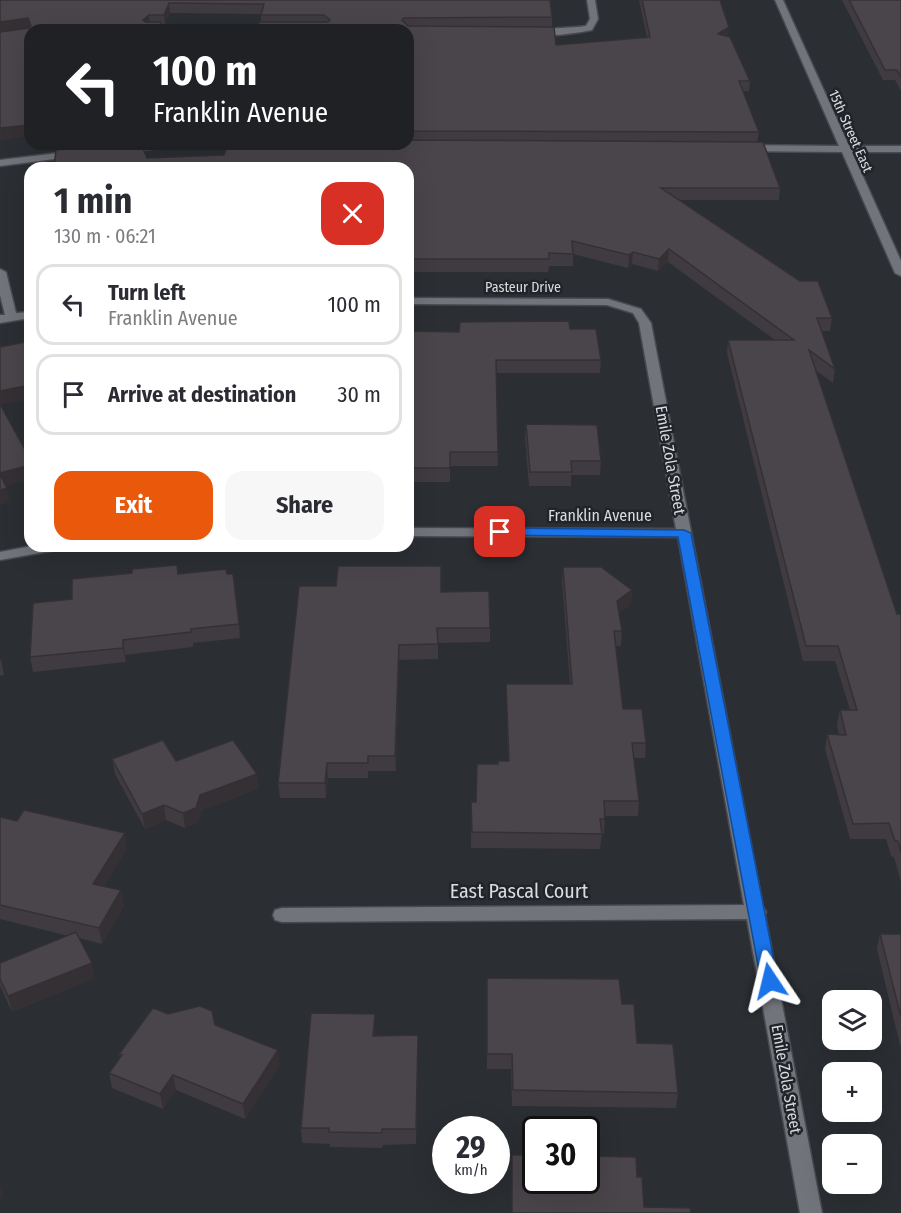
<!DOCTYPE html>
<meta charset="utf-8">
<style>
body{margin:0;font-family:"Fira Sans Condensed",sans-serif;background:#f7f7f7;color:#2b2b33;height:100vh;display:flex;flex-direction:column;font-size:22px;white-space:nowrap}
*{box-sizing:border-box;margin:0}
p{font-size:20px;color:#7c7c81}
.icon{flex:none;width:33px;height:33px;fill:none;stroke:currentColor;stroke-width:2;stroke-linecap:round;stroke-linejoin:round}
.map{position:relative;flex:1;overflow:hidden}
.drawer{position:absolute;left:24px;top:162px;width:390px;height:390px;display:flex;flex-direction:column;background:#fff;border-radius:18px;box-shadow:0 6px 24px #0002}
.drawer>*{flex:none}
.guide{position:absolute;left:24px;top:24px;width:390px;height:126px;border-radius:18px;box-shadow:0 6px 24px #0002;background:#202124;color:#fff;overflow:hidden}
.buttons{position:absolute;left:822px;top:990px;display:grid;gap:12px}
.buttons a{display:grid;place-items:center;width:60px;height:60px;border-radius:12px;background:#fff;box-shadow:0 6px 24px #0002;font-size:30px}
.speed{position:absolute;left:432px;top:1116px;display:flex;gap:12px;font-size:30px;font-weight:700;text-align:center}
.speed>*{display:grid;place-content:center;width:78px;height:78px;border-radius:50%;background:#fff;box-shadow:0 6px 24px #0002;line-height:1}
.speed small{font-size:15px;font-weight:400}
.speed .limit{border:3px solid #111;border-radius:9px;background:#fff;color:#111}
.pin{position:absolute;display:grid;place-items:center;width:51px;height:51px;color:#fff;margin:-26px;border-radius:12px;box-shadow:0 3px 9px #0006}
.me{position:absolute;width:66px;margin:-33px;rotate:350deg;stroke-linejoin:round;filter:drop-shadow(0 0 4px #0008)}
.turn{display:flex;align-items:center;gap:21px;height:126px;padding:0 30px;font-size:27px}
.turn .icon{width:78px;height:78px;stroke-width:2.5}
.turn b{display:block;font-size:42px;line-height:51px}
.round{display:grid;place-items:center;flex:none;width:63px;height:63px;border-radius:18px;background:#f7f7f7}
.summary{display:flex;align-items:center;justify-content:space-between;height:102px;padding:0 30px}
h1{font-size:36px;font-weight:700;line-height:45px}
.button{display:flex;gap:12px;margin-top:auto;padding:12px 30px}
.button a{flex:1;height:69px;border-radius:18px;background:#ea580c;color:#fff;font-size:24px;font-weight:700;line-height:69px;text-align:center}
.button a+a{background:#f7f7f7;color:#2b2b33}
ul{padding:0;list-style:none}
li{display:flex;align-items:center;gap:18px;height:81px;margin:0 12px 9px;padding:0 18px;border:3px solid #e1e1e2;border-radius:18px}
li div{flex:1}
li b{display:block;font-size:22px}
li em{font-style:normal}
.map>svg:first-child{display:block}
.lines{fill:none;stroke-linecap:round;stroke-linejoin:round}
.minor-casing{stroke:#47494e;stroke-width:3}
.minor{fill:#71757b;fill-rule:evenodd}
.wall{fill:#403b40}
.shaded-wall{fill:#343034}
.building{fill:#4a454a;stroke:#343034;stroke-width:1.5}
.route{fill:#1a73e8;stroke:#114b97;stroke-width:1.5}
.labels{text-anchor:middle;stroke-width:5;stroke-linejoin:round;paint-order:stroke}
.far-street-label{font-size:14px;fill:#dadcdf;stroke:#212429}
.street-label{font-size:16px;fill:#dadcdf;stroke:#212429}
.near-street-label{font-size:20px;fill:#dadcdf;stroke:#212429}
</style>
<div class="map">
<svg width="901" height="1213" viewBox="0 0 901 1213">
<rect width="100%" height="100%" fill="#2b2e33"/>
<g class="lines">
<defs>
<g id="minor">
<path d="M 587,0 L 595,0 L 598,19 L 592,30 C 577,33 543,39 531,32 C 538,28 574,28 586,26 L 590,19 Z"/>
<path d="M 775,0 L 783,0 L 849,146 L 901,146 L 901,152 L 852,152 L 901,261 L 901,276 L 895,273 L 842,152 L 746,151 L 741,148 L 746,145 L 839,146 Z"/>
<path d="M 150,27 L 276,27 L 280,30 L 146,30 Z"/>
<path d="M 142,144 L 253,144 L 248,147 L 169,147 L 122,152 L 117,149 L 122,146 Z"/>
<path d="M 75,151 L 80,154 L 78,156 L 0,166 L 0,160 Z"/>
<path d="M 0,269 L 6,272 L 16,313 L 30,312 L 30,318 L 0,323 L 0,315 L 5,315 L 0,295 Z"/>
<path d="M 408,298 L 608,299 L 641,309 L 651,323 L 763,907 L 766,912 L 765,915 L 822,1213 L 800,1213 L 747,919 L 282,922 L 275,920 L 273,915 L 275,910 L 282,908 L 744,905 L 678,537 L 408,536 L 408,528 L 676,529 L 639,323 L 633,313 L 607,305 L 408,304 Z"/>
<path d="M 32,546 L 63,546 L 56,550 L 0,560 L 0,552 Z"/>
</g>
</defs>
<use href="#minor" class="minor-casing"/>
<use href="#minor" class="minor"/>
</g>
<g class="wall">
<path d="M 0,0 L 550,0 L 552,17 L 552,27 L 556,45 L 647,37 L 639,0 L 720,0 L 728,36 L 750,81 L 749,91 L 743,91 L 759,132 L 757,142 L 780,188 L 779,200 L 679,200 L 832,318 L 830,331 L 822,331 L 835,369 L 833,383 L 815,370 L 897,614 L 901,614 L 901,882 L 894,857 L 891,856 L 886,839 L 850,839 L 825,749 L 827,734 L 839,735 L 837,725 L 840,710 L 850,710 L 835,661 L 803,661 L 727,353 L 728,340 L 775,340 L 668,262 L 658,271 L 632,264 L 628,268 L 573,254 L 573,266 L 549,266 L 548,272 L 408,272 L 408,168 L 54,168 L 59,150 L 58,144 L 141,144 L 147,158 L 224,155 L 408,144 L 408,30 L 261,22 L 261,14 L 170,13 L 165,25 L 30,30 L 30,136 L 0,140 Z"/>
<path d="M 842,0 L 901,0 L 901,91 L 895,80 L 883,80 Z"/>
<path d="M 570,329 L 601,360 L 600,373 L 496,373 L 498,466 L 450,466 L 450,482 L 408,482 L 408,331 L 459,332 Z"/>
<path d="M 526,424 L 601,461 L 600,475 L 571,475 L 571,486 L 529,486 L 525,438 Z"/>
<path d="M 563,567 L 632,590 L 631,604 L 619,613 L 622,631 L 621,646 L 616,646 L 623,709 L 646,743 L 645,758 L 634,758 L 639,801 L 638,816 L 605,816 L 604,834 L 602,834 L 600,849 L 471,848 L 471,802 L 476,802 L 498,764 L 508,761 L 506,684 L 570,684 L 562,581 Z"/>
<path d="M 178,574 L 227,574 L 239,624 L 240,638 L 193,643 L 193,647 L 125,655 L 126,662 L 33,672 L 30,657 L 72,599 Z"/>
<path d="M 441,592 L 490,628 L 490,642 L 438,643 L 438,659 L 399,660 L 396,771 L 368,771 L 368,778 L 328,778 L 326,798 L 280,798 L 278,783 Z"/>
<path d="M 0,660 L 1,660 L 4,675 L 0,676 Z"/>
<path d="M 112,759 L 176,761 L 257,774 L 258,789 L 202,810 L 198,823 L 185,828 L 166,820 L 145,829 L 115,774 Z"/>
<path d="M 0,817 L 127,848 L 104,886 L 121,890 L 124,906 L 102,944 L 79,938 L 95,978 L 12,1012 L 0,986 L 0,963 L 69,936 L 0,919 Z"/>
<path d="M 880,934 L 901,934 L 901,1049 L 877,949 Z"/>
<path d="M 487,978 L 622,1004 L 637,1043 L 678,1093 L 676,1108 L 512,1106 L 511,1069 L 487,1069 Z"/>
<path d="M 168,1014 L 215,1025 L 280,1065 L 245,1119 L 176,1090 L 163,1109 L 112,1088 L 109,1073 L 120,1058 L 119,1054 Z"/>
<path d="M 375,1030 L 375,1036 L 418,1035 L 416,1144 L 383,1145 L 382,1148 L 330,1147 L 330,1144 L 302,1143 L 301,1128 Z"/>
</g>
<g class="shaded-wall">
<path d="M 169,3 L 170,13 L 165,25 L 164,15 Z"/>
<path d="M 149,15 L 150,25 L 144,30 L 143,20 Z"/>
<path d="M 28,18 L 30,28 L 0,32 L 0,22 Z"/>
<path d="M 161,22 L 162,30 L 158,30 Z"/>
<path d="M 729,27 L 728,37 L 718,34 Z"/>
<path d="M 30,125 L 30,136 L 0,140 L 0,128 Z"/>
<path d="M 58,144 L 123,144 L 59,151 Z"/>
<path d="M 669,249 L 668,262 L 658,271 L 659,259 Z"/>
<path d="M 633,252 L 632,264 L 628,268 L 629,255 Z"/>
<path d="M 30,385 L 30,399 L 0,405 L 0,391 Z"/>
<path d="M 30,465 L 30,480 L 2,487 L 0,473 Z"/>
<path d="M 7,488 L 10,502 L 0,505 L 0,490 Z"/>
<path d="M 632,590 L 631,604 L 616,616 L 617,601 Z"/>
<path d="M 123,640 L 125,655 L 126,662 L 123,648 Z"/>
<path d="M 399,645 L 399,660 L 396,771 L 395,756 Z"/>
<path d="M 327,763 L 328,778 L 326,798 L 325,783 Z"/>
<path d="M 257,774 L 258,789 L 202,810 L 198,823 L 185,828 L 183,813 L 200,795 Z"/>
<path d="M 164,805 L 166,820 L 145,829 L 142,814 Z"/>
<path d="M 125,833 L 127,848 L 96,899 L 93,884 Z"/>
<path d="M 121,890 L 124,906 L 102,944 L 99,928 Z"/>
<path d="M 92,963 L 95,978 L 12,1012 L 8,996 Z"/>
<path d="M 375,1014 L 375,1030 L 374,1051 L 373,1036 Z"/>
<path d="M 418,1035 L 418,1051 L 416,1144 L 416,1129 Z"/>
<path d="M 278,1050 L 280,1065 L 245,1119 L 243,1104 Z"/>
<path d="M 173,1075 L 176,1090 L 163,1109 L 160,1094 Z"/>
<path d="M 0,1185 L 3,1197 L 0,1199 Z"/>
</g>
<g class="building">
<path d="M 0,0 L 550,0 L 552,17 L 404,18 L 402,20 L 408,26 L 554,27 L 556,45 L 650,37 L 642,0 L 720,0 L 729,27 L 718,34 L 730,37 L 750,81 L 739,81 L 759,132 L 408,131 L 408,30 L 257,30 L 259,22 L 328,22 L 330,20 L 324,15 L 261,15 L 264,4 L 169,3 L 164,15 L 149,15 L 143,20 L 145,22 L 161,22 L 158,30 L 30,30 L 30,125 L 0,128 L 0,32 L 29,28 L 31,26 L 28,18 L 0,22 Z"/>
<path d="M 849,0 L 901,0 L 901,77 L 897,70 L 885,70 Z"/>
<path d="M 408,140 L 763,142 L 780,188 L 661,188 L 800,281 L 818,281 L 832,318 L 817,318 L 835,369 L 809,350 L 897,614 L 901,614 L 901,853 L 898,841 L 895,841 L 889,823 L 853,824 L 827,734 L 846,735 L 840,710 L 857,710 L 838,646 L 806,646 L 728,340 L 794,340 L 669,249 L 659,259 L 633,252 L 629,255 L 572,241 L 573,254 L 549,253 L 549,259 L 408,259 L 408,168 L 54,168 L 56,150 L 113,144 L 141,144 L 147,158 L 224,155 L 228,144 L 408,144 Z"/>
<path d="M 569,321 L 570,329 L 596,329 L 601,360 L 496,360 L 498,452 L 450,452 L 450,468 L 408,468 L 408,331 L 459,332 L 460,322 Z"/>
<path d="M 30,341 L 30,385 L 0,391 L 0,347 Z"/>
<path d="M 0,404 L 30,459 L 30,465 L 0,473 Z"/>
<path d="M 526,424 L 597,425 L 601,461 L 571,461 L 572,472 L 530,472 Z"/>
<path d="M 0,474 L 7,488 L 0,490 Z"/>
<path d="M 177,565 L 178,574 L 226,569 L 227,574 L 233,574 L 239,624 L 191,629 L 191,632 L 123,640 L 123,648 L 30,657 L 33,603 L 72,599 L 72,579 L 132,573 L 132,569 Z"/>
<path d="M 338,566 L 441,566 L 441,592 L 489,591 L 490,628 L 437,628 L 438,644 L 399,645 L 395,756 L 368,756 L 368,763 L 327,763 L 325,783 L 278,783 L 299,586 L 336,586 Z"/>
<path d="M 563,567 L 601,567 L 632,590 L 617,601 L 622,631 L 614,631 L 623,709 L 642,709 L 646,743 L 632,743 L 639,801 L 604,801 L 605,819 L 600,819 L 602,834 L 472,832 L 471,802 L 476,802 L 477,764 L 498,764 L 498,761 L 509,761 L 506,684 L 572,684 Z"/>
<path d="M 163,740 L 176,761 L 233,740 L 257,774 L 200,795 L 196,808 L 183,813 L 164,805 L 142,814 L 112,759 Z"/>
<path d="M 24,810 L 125,833 L 93,884 L 121,890 L 99,928 L 0,905 L 0,817 L 17,821 Z"/>
<path d="M 76,932 L 92,963 L 8,996 L 0,979 L 0,963 Z"/>
<path d="M 880,934 L 901,934 L 901,1017 Z"/>
<path d="M 487,978 L 619,979 L 622,1004 L 634,1004 L 637,1043 L 673,1044 L 678,1093 L 513,1090 L 512,1054 L 487,1054 Z"/>
<path d="M 200,1006 L 212,1011 L 215,1025 L 278,1050 L 243,1104 L 173,1075 L 160,1094 L 109,1073 L 122,1055 L 119,1054 L 153,1008 L 168,1014 Z"/>
<path d="M 311,1013 L 375,1014 L 373,1036 L 418,1035 L 416,1129 L 382,1129 L 382,1133 L 329,1132 L 329,1128 L 301,1128 Z"/>
<path d="M 512,1155 L 536,1155 L 536,1180 L 586,1180 L 586,1156 L 636,1157 L 637,1177 L 642,1177 L 644,1207 L 690,1208 L 691,1213 L 512,1213 Z"/>
</g>
<path class="route" d="M 500,528 L 684,530 L 691,533 L 778,981 L 776,986 L 770,988 L 763,986 L 761,981 L 678,537 L 496,535 L 494,532 Z"/>
<g class="labels">
<g class="far-street-label">
<text transform="translate(851 131) rotate(66)" y="5">15th Street East</text>
<text x="523" y="292">Pasteur Drive</text>
</g>
<g class="street-label">
<text transform="translate(671 460) rotate(80)" y="6">Emile Zola Street</text>
<text x="600" y="521">Franklin Avenue</text>
<text transform="translate(787 1079) rotate(80)" y="6">Emile Zola Street</text>
</g>
<g class="near-street-label">
<text x="519" y="898">East Pascal Court</text>
</g>
</g>
</svg>
<div class="buttons">
<a><svg class="icon" aria-label="layers" viewBox="0 0 24 24"><path d="M12 4l9 5-9 5-9-5zM3 14l9 5 9-5"/></svg></a>
<a>+</a>
<a>−</a>
</div>
<div class="speed"><div>29<small>km/h</small></div><div class="limit">30</div></div>
<div class="pin" style="left:500px;top:532px;background:#d93025"><svg class="icon" aria-label="arrive" viewBox="0 0 24 24"><path d="M6 21V4h12l-3 4 3 4H6"/></svg></div>
<svg class="me" style="left:770px;top:981px" viewBox="-20 -20 40 40"><path d="M0-17L14 15 0 8-14 15z" fill="#1a73e8" stroke="#fff" stroke-width="4"/></svg>
<div class="guide">
<div class="turn"><svg class="icon" aria-label="left" viewBox="0 0 24 24"><path d="M17 20v-9H6M10 6l-5 5 5 5"/></svg><div><b>100 m</b>Franklin Avenue</div></div>
</div>
<section class="drawer">
<div class="summary"><div><h1>1 min</h1><p>130 m · 06:21</p></div><a class="round" style="background:#d93025;color:#fff"><svg class="icon" aria-label="close" viewBox="0 0 24 24"><path d="M6 6l12 12M18 6L6 18"/></svg></a></div>
<ul>
<li><svg class="icon" aria-label="left" viewBox="0 0 24 24"><path d="M17 20v-9H6M10 6l-5 5 5 5"/></svg><div><b>Turn left</b><p>Franklin Avenue</p></div><em>100 m</em></li>
<li><svg class="icon" aria-label="arrive" viewBox="0 0 24 24"><path d="M6 21V4h12l-3 4 3 4H6"/></svg><div><b>Arrive at destination</b></div><em>30 m</em></li>
</ul>
<div class="button"><a>Exit</a><a>Share</a></div>
</section>
</div>
